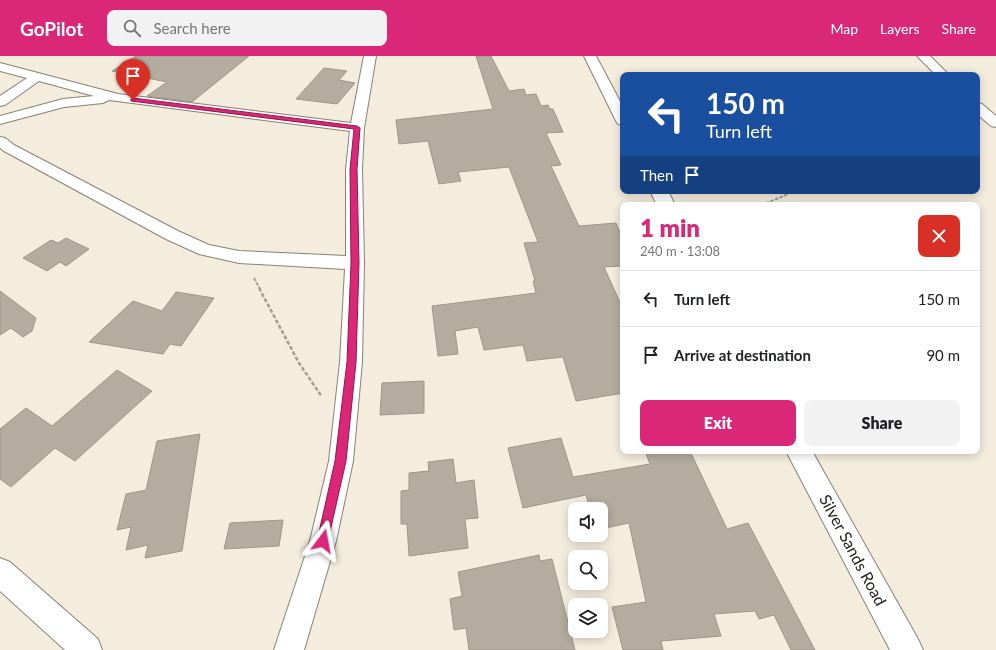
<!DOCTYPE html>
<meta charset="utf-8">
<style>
body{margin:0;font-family:Lato,sans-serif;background:#f2f2f2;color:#202124;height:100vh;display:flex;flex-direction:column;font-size:15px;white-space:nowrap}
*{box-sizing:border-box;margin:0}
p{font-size:13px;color:#757577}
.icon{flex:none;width:22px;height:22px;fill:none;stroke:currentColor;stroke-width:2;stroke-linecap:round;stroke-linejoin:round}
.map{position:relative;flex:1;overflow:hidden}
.details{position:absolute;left:620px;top:146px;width:360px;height:252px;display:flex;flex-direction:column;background:#fff;border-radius:8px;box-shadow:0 2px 10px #0003}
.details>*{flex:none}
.top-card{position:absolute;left:620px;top:16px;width:360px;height:122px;border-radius:8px;box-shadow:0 2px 10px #0003;background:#1a4fa0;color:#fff;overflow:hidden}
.fabs{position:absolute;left:568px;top:446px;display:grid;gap:8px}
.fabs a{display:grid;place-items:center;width:40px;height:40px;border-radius:8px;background:#fff;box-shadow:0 2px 10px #0003;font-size:20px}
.pin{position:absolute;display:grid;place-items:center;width:34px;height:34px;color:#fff;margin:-41px -17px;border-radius:50% 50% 50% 0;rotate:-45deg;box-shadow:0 0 4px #0007}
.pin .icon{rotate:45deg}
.me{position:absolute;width:44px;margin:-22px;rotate:13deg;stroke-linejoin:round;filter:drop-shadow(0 0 3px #0008)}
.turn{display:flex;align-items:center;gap:14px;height:84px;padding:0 20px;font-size:18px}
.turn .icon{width:52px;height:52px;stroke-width:2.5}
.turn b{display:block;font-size:28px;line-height:34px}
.then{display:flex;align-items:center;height:38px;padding:0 20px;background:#0003;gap:8px;font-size:15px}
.round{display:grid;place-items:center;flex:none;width:42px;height:42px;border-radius:8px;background:#f2f2f2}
.headline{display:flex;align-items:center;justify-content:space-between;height:68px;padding:0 20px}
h1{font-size:24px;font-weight:800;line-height:30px;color:#db2777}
.action{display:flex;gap:8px;margin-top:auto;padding:8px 20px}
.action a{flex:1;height:46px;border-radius:8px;background:#db2777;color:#fff;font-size:16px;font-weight:800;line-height:46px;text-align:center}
.action a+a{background:#f2f2f2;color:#202124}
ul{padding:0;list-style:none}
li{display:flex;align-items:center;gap:12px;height:56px;padding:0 20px;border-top:1px solid #e0e0e0}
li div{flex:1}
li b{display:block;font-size:15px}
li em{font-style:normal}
header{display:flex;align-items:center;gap:24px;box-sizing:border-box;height:56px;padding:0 20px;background:#db2777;color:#fff}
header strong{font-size:19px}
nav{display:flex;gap:22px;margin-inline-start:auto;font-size:14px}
.search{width:280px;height:36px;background:#f2f2f2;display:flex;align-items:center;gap:10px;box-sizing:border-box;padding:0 14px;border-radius:8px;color:#757577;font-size:15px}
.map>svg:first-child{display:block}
.building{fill:#b4ac9e;stroke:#9e9688}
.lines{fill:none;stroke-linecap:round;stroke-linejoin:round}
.street-casing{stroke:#898274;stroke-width:2}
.secondary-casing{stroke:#898274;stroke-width:2}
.path-far1{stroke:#a49e93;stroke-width:2;stroke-dasharray:3.5 1.5;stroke-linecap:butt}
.path{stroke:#a49e93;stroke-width:2.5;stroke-dasharray:4 2;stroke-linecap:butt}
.street{fill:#fff;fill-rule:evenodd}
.secondary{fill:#fff;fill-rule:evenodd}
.route{fill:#db2777;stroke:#8e194d}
.labels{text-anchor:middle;stroke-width:3;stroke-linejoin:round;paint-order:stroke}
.near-street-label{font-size:16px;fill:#27241f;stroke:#fff}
</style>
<header>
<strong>GoPilot</strong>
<div class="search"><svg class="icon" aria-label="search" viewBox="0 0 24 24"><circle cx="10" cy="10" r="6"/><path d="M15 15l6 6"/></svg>Search here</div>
<nav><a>Map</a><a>Layers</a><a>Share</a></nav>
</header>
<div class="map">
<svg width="996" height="594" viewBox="0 0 996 594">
<rect width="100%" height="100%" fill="#f4ecdd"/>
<g class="building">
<path d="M 136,0 L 249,0 L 192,46 L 147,40 L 167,26 L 112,15 Z"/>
<path d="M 476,0 L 491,0 L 509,35 L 524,33 L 526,39 L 536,38 L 541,50 L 548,49 L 550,53 L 553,53 L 563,76 L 546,77 L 561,109 L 551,110 L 579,170 L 616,167 L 623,184 L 623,210 L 604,211 L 623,253 L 623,337 L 576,345 L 563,301 L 527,305 L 523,289 L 484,294 L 478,271 L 455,275 L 458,298 L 438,300 L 432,250 L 536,237 L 533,225 L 535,225 L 524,187 L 538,186 L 509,111 L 458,116 L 461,125 L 439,128 L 428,85 L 399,88 L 396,64 L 493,53 Z"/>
<path d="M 324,12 L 347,15 L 339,24 L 355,27 L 337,48 L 296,43 Z"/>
<path d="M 66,182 L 89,193 L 66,210 L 60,206 L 47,215 L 23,202 L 51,184 L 58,187 Z"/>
<path d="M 0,235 L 36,262 L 32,275 L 23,281 L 11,272 L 0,279 Z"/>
<path d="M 176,236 L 214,242 L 181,290 L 170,288 L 163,298 L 89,286 L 133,245 L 162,255 Z"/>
<path d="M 117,314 L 152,335 L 75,405 L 55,392 L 11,431 L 0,423 L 0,373 L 26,352 L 52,370 Z"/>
<path d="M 424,325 L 424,357 L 380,359 L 382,327 Z"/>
<path d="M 200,378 L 182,495 L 145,502 L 148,489 L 126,494 L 131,471 L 117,474 L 126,438 L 146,434 L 157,385 Z"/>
<path d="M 561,382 L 573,421 L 650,408 L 645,395 L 690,395 L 727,473 L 748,467 L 815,594 L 791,594 L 774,559 L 759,563 L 755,555 L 714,558 L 721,580 L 661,585 L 663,594 L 623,594 L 612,551 L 646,546 L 629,467 L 601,473 L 601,453 L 590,453 L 586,439 L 523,452 L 508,392 Z"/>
<path d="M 453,403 L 456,427 L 474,424 L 478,462 L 465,463 L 468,492 L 409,500 L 407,468 L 401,468 L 401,435 L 409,434 L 409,417 L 429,415 L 428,406 Z"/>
<path d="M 283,464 L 279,490 L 224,493 L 230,467 Z"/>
<path d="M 539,499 L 540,505 L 552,503 L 575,594 L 469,594 L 466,572 L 454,574 L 450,543 L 462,540 L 458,516 Z"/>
</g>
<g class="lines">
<defs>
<g id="street">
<path d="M 364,0 L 376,0 L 364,72 L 362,113 L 364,207 L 362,306 L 353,405 L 336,485 L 304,594 L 274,594 L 310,485 L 329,405 L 340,306 L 345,213 L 239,207 L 199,198 L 166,183 L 4,95 L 0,92 L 0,81 L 5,82 L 14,89 L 178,175 L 209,189 L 239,195 L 346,200 L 346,113 L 350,75 L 109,44 L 103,47 L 64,51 L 0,68 L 0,60 L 63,43 L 94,40 L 39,25 L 5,49 L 0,50 L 0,40 L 27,22 L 0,15 L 0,7 L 118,38 L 351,67 Z"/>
<path d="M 917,0 L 930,0 L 949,19 L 936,19 Z"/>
<path d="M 977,47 L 982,48 L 996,60 L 996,71 L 991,70 L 977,58 Z"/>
<path d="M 0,502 L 10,506 L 98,583 L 102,594 L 65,594 L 0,535 Z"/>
</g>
<g id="secondary">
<path d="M 584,0 L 596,0 L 623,51 L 623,69 L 618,68 L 616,65 Z"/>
<path d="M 650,135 L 668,135 L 675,149 L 657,149 Z"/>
<path d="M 786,395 L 812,395 L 918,583 L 923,594 L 890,594 Z"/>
</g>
</defs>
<use href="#street" class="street-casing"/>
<use href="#secondary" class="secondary-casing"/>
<g class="path-far1">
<path d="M 761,149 L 784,140 L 791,135"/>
<path d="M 254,222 L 260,233"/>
</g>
<path class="path" d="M 259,232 L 299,307 L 322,341"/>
<use href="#street" class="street"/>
<use href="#secondary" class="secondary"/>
</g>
<path class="route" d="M 133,42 L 357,70 L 360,72 L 357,113 L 359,207 L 356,306 L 346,405 L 327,489 L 323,490 L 319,489 L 317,485 L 335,405 L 347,306 L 351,207 L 350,113 L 354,73 L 131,45 L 131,43 Z"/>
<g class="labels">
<g class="near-street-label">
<text transform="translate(853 494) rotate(62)" y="6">Silver Sands Road</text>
</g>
</g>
</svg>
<div class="fabs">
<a><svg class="icon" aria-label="sound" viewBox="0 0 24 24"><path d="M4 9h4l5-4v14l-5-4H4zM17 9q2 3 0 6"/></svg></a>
<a><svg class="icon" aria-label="search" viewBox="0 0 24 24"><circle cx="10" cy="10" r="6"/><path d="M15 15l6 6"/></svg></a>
<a><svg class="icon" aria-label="layers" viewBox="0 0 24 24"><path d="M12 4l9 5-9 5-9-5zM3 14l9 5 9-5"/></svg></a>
</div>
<div class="pin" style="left:133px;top:44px;background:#d93025"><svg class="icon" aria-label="arrive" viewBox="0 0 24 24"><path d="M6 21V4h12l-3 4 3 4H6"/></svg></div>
<svg class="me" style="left:323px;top:485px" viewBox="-20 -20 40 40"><path d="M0-17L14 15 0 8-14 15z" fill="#db2777" stroke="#fff" stroke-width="4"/></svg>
<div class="top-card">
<div class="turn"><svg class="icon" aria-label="left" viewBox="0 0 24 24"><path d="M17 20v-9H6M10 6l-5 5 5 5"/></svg><div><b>150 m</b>Turn left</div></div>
<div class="then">Then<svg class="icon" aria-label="arrive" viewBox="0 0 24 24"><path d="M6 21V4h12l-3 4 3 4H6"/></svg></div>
</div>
<section class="details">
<div class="headline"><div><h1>1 min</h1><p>240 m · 13:08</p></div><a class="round" style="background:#d93025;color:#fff"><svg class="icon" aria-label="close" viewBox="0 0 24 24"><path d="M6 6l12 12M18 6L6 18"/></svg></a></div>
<ul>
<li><svg class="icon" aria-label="left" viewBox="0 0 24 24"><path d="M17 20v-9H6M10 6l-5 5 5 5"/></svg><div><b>Turn left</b></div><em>150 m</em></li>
<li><svg class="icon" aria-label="arrive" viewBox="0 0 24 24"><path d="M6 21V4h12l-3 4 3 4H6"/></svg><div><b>Arrive at destination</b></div><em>90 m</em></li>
</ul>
<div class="action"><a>Exit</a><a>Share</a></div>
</section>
</div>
